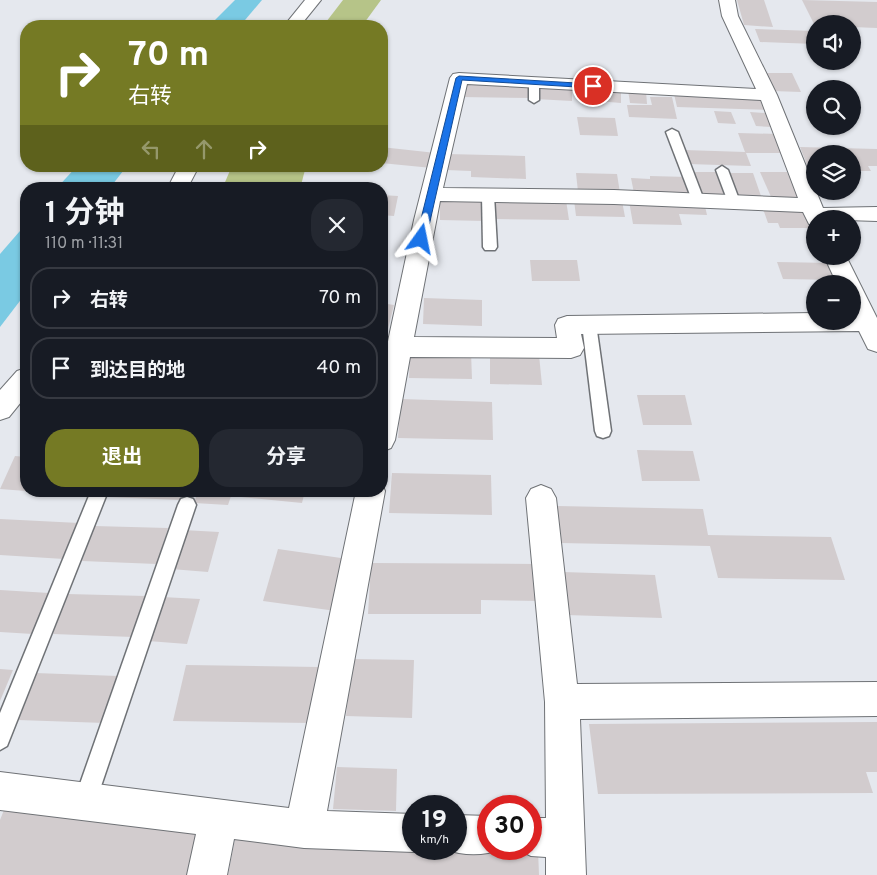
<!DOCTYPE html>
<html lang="zh">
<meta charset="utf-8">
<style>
body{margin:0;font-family:Overpass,"Noto Sans SC",sans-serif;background:#242831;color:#f1f3f6;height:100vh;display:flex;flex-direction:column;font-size:19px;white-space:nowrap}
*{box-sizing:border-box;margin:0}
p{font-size:16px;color:#9ea1a6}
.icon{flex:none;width:28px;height:28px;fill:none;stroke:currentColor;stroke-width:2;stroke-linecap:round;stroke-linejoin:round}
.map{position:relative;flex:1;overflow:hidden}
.details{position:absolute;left:20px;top:182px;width:368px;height:315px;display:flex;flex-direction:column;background:#171b24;border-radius:20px;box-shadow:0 1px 4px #0004}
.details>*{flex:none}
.top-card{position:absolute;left:20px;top:20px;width:368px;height:152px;border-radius:20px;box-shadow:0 1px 4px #0004;background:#757a24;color:#fff;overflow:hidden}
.controls{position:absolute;left:806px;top:15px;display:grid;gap:10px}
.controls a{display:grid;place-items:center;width:55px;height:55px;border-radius:50%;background:#171b24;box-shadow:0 1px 4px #0004;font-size:25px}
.speed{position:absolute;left:402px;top:795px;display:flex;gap:10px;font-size:25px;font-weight:700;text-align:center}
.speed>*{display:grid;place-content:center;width:65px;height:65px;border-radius:50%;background:#171b24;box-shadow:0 1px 4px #0004;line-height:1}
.speed small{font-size:12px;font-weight:400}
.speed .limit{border:8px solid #d22;background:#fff;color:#111}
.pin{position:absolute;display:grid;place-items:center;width:42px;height:42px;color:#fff;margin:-21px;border:2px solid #fff;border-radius:50%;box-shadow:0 1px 5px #0007}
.me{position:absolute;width:55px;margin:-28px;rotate:12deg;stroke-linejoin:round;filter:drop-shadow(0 0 4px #0008)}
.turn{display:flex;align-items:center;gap:18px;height:105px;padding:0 25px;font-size:22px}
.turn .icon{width:65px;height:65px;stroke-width:2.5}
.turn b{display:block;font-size:35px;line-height:42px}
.lanes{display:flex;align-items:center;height:48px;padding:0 25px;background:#0003;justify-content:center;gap:25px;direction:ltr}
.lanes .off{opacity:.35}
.round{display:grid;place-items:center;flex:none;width:52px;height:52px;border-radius:20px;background:#242831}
.summary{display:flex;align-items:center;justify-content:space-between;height:85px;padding:0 25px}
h1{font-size:30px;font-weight:700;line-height:38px}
.primary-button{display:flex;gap:10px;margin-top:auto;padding:10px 25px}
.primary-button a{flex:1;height:58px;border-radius:20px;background:#757a24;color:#fff;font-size:20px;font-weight:700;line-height:58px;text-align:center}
.primary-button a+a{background:#242831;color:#f1f3f6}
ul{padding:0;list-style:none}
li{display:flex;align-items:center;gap:15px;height:62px;margin:0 10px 8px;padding:0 15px;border:2px solid #363941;border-radius:20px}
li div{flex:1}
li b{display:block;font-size:19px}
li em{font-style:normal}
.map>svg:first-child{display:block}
.green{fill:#b6c488}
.water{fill:#7acae3}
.building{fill:#d2ccce}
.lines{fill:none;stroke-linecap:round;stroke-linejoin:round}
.lane-casing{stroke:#6f7276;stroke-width:3}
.street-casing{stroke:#6f7276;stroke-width:2}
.lane{fill:#fff;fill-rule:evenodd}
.street{fill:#fff;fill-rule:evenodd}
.route{fill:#1a73e8;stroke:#114b97}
</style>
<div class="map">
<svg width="877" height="875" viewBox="0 0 877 875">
<rect width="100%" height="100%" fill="#e5e8ee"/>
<g class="green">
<path d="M 343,0 L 381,0 L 362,26 L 323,26 Z"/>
<path d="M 232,166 L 306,166 L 300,189 L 222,189 Z"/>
</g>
<g class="water">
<path d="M 235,0 L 262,0 L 240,26 L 209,26 Z"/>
<path d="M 77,166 L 127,166 L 109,189 L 56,189 Z"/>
<path d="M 26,224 L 26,293 L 0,327 L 0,254 Z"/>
</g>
<g class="building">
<path d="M 737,0 L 764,0 L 773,27 L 744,25 Z"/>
<path d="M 802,0 L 877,2 L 877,28 L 852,27 L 852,24 L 814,24 Z"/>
<path d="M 755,29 L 815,31 L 815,44 L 760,42 Z"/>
<path d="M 765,73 L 792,73 L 801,92 L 772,91 Z"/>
<path d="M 462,80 L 531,85 L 531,98 L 460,97 Z"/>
<path d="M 536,86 L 572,87 L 572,101 L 535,99 Z"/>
<path d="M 587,89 L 621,91 L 621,103 L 586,100 Z"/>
<path d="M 628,90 L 646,91 L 647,104 L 630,103 Z"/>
<path d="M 674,94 L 763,97 L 768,110 L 677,107 Z"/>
<path d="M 650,97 L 672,97 L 677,119 L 629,117 L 627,105 L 652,105 Z"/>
<path d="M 714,111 L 731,112 L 736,124 L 718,123 Z"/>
<path d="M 750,112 L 766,113 L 772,127 L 756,126 Z"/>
<path d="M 577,117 L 615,118 L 618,136 L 580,135 Z"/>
<path d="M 738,133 L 778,134 L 787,153 L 746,153 L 751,166 L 688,164 L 684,150 L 745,152 Z"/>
<path d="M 381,147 L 436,153 L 432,168 L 381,163 Z"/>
<path d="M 800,147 L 877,149 L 877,166 L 868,166 L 871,171 L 852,171 L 852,154 L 815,154 L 815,170 L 809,170 Z"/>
<path d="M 447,154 L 525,156 L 526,179 L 471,177 L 471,171 L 446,170 Z"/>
<path d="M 694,172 L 719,172 L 727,195 L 700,194 Z"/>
<path d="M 760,172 L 787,172 L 799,199 L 772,199 Z"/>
<path d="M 576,173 L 617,174 L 620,193 L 578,192 Z"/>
<path d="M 728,173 L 753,173 L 761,196 L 735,195 Z"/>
<path d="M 650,176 L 688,177 L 693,195 L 634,193 L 631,178 L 650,179 Z"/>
<path d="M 381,195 L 398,196 L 394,216 L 381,215 Z"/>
<path d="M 440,198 L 484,199 L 485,221 L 440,220 Z"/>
<path d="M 494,199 L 566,200 L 569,220 L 495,219 Z"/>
<path d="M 574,200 L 622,201 L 625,217 L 576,216 Z"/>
<path d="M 629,201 L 704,202 L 707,215 L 679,214 L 682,225 L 633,224 Z"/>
<path d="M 762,206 L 807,207 L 815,228 L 780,228 L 778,223 L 768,223 Z"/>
<path d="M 530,260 L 577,260 L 580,281 L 532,281 Z"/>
<path d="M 777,262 L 832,263 L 840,280 L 783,279 Z"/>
<path d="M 424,298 L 482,300 L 482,326 L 423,324 Z"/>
<path d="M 381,303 L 394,305 L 388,329 L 381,328 Z"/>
<path d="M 410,352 L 471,352 L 472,379 L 409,378 Z"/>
<path d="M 490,354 L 539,355 L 542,385 L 490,384 Z"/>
<path d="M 637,395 L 685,395 L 692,425 L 643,425 Z"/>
<path d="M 401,399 L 492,402 L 493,440 L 398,438 Z"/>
<path d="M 637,450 L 693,451 L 700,481 L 642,481 Z"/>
<path d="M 15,456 L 26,457 L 26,491 L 0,489 Z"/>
<path d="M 392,473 L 491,475 L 492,515 L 389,513 Z"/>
<path d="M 110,491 L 182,491 L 180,500 L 108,497 Z"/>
<path d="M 198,491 L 305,491 L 302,503 L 231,496 L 228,505 L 194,503 Z"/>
<path d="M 557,506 L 703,509 L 708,535 L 831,537 L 845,580 L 718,578 L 710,546 L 560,543 Z"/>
<path d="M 0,519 L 79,523 L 64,559 L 0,555 Z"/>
<path d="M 94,526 L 168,528 L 157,564 L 82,561 Z"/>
<path d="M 183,530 L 219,532 L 208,572 L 171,569 Z"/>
<path d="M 278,549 L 348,559 L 336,611 L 263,601 Z"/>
<path d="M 371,563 L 537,564 L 540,601 L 481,600 L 481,614 L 368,614 Z"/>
<path d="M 563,572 L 655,575 L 662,618 L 566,615 Z"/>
<path d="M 0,590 L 49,593 L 33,634 L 0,632 Z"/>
<path d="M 67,594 L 146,596 L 133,637 L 53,634 Z"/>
<path d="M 162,597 L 200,599 L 187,644 L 148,641 Z"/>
<path d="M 352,659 L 414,660 L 412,718 L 346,716 Z"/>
<path d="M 186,665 L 319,667 L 312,723 L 173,721 Z"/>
<path d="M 0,669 L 13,670 L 0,701 Z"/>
<path d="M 35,673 L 118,676 L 105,723 L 18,720 Z"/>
<path d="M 877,722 L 877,772 L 866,772 L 873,793 L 598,794 L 589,724 Z"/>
<path d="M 337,767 L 397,769 L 396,811 L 333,809 Z"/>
<path d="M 4,810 L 209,823 L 199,875 L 0,875 L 0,820 Z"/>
<path d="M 235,839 L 414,849 L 538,850 L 539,875 L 228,875 Z"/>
</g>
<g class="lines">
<defs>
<g id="lane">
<path d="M 534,80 L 539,83 L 539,100 L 534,103 L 529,100 L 529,83 Z"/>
<path d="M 672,129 L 678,132 L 704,200 L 702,203 L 694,203 L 692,200 L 666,132 Z"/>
<path d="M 722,166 L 728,170 L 740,202 L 738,205 L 734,206 L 728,202 L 716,170 Z"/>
<path d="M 488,191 L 494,195 L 497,247 L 495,250 L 485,250 L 483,247 L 482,195 Z"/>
<path d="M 589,319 L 594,320 L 596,324 L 611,431 L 609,436 L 603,438 L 597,436 L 595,431 L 582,324 L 584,320 Z"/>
<path d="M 91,491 L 108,491 L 7,746 L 0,750 L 0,713 Z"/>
<path d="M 187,497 L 193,499 L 196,505 L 96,801 L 93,809 L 85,812 L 77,809 L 74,801 L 178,505 L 181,499 Z"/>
</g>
<g id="street">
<path d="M 305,0 L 321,0 L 300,26 L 284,26 Z"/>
<path d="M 719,0 L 735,0 L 738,16 L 777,95 L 823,208 L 877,207 L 877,221 L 815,219 L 815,226 L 809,224 L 803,212 L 614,204 L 440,201 L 414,337 L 557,338 L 555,325 L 558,319 L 567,316 L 815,313 L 815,321 L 852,321 L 852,284 L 837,284 L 824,256 L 846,256 L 877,318 L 877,352 L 868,349 L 859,331 L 581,334 L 584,348 L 580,355 L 571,358 L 410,357 L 395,440 L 391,448 L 381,452 L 381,374 L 414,220 L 450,78 L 453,74 L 459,73 L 756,89 L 722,16 ZM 467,84 L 761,100 L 798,198 L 614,190 L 443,188 Z"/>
<path d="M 179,166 L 199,166 L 187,189 L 167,189 Z"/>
<path d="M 26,368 L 26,396 L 9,417 L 0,420 L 0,390 L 17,371 Z"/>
<path d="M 381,482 L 385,491 L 327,811 L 414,814 L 414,849 L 422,849 L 414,852 L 304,848 L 234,839 L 227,875 L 187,875 L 196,834 L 0,810 L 0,772 L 289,808 L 356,491 L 381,491 Z"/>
<path d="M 541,485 L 551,489 L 556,498 L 577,684 L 877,682 L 877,716 L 580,719 L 586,875 L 546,875 L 546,857 L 531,856 L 517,849 L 531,849 L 531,818 L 546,818 L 545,702 L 526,498 L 531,489 Z"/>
<path d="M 456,815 L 489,816 L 489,849 L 502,849 C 484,856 463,856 445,849 L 456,849 Z"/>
</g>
</defs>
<use href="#lane" class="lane-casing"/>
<use href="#street" class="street-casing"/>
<use href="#lane" class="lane"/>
<use href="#street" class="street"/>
</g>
<path class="route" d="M 459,76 L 593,84 L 597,86 L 593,88 L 462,80 L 426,239 L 421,242 L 416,239 L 456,78 Z"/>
</svg>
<div class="controls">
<a><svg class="icon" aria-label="sound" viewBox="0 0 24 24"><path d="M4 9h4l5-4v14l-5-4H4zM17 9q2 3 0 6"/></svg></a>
<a><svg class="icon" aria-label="search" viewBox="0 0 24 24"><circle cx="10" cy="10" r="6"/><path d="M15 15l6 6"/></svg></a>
<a><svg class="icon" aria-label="layers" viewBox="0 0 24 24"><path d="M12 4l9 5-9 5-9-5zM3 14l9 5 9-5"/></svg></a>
<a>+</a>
<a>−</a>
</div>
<div class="speed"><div>19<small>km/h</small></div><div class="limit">30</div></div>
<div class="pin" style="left:593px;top:86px;background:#d93025"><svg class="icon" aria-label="arrive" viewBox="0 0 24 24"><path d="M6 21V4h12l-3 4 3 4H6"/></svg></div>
<svg class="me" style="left:421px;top:239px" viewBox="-20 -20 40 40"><path d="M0-17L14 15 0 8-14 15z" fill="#1a73e8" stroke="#fff" stroke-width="4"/></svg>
<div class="top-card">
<div class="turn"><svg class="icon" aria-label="right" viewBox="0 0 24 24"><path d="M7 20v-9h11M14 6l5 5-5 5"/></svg><div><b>70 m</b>右转</div></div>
<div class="lanes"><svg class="icon off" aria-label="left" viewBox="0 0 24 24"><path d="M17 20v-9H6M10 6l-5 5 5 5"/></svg><svg class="icon off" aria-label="ahead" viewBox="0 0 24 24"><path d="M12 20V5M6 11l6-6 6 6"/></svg><svg class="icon" aria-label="right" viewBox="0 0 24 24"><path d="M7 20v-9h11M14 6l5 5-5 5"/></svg></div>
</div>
<section class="details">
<div class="summary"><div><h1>1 分钟</h1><p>110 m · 11:31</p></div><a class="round"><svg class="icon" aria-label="close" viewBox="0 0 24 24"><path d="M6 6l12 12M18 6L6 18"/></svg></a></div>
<ul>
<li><svg class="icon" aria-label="right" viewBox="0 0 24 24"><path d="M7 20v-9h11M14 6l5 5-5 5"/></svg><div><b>右转</b></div><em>70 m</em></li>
<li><svg class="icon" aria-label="arrive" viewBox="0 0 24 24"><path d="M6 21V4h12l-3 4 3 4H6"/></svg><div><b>到达目的地</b></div><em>40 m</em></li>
</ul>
<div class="primary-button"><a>退出</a><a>分享</a></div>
</section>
</div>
